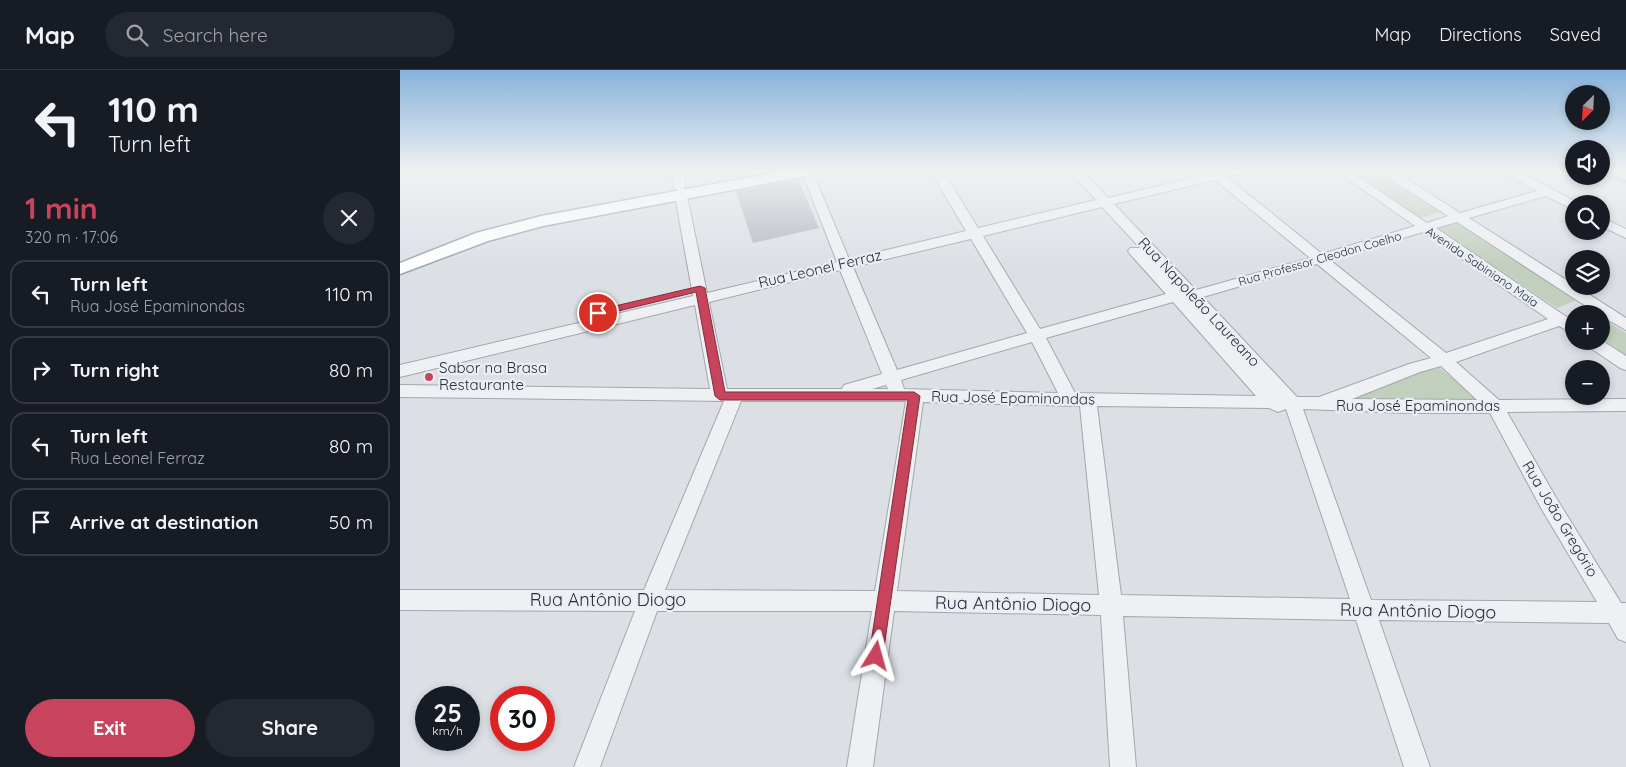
<!DOCTYPE html>
<meta charset="utf-8">
<style>
body{margin:0;font-family:Quicksand,sans-serif;background:#242831;color:#f1f3f6;height:100vh;display:flex;flex-direction:column;font-size:19px;white-space:nowrap}
*{box-sizing:border-box;margin:0}
p{font-size:16px;color:#9ea1a6}
.icon{flex:none;width:28px;height:28px;fill:none;stroke:currentColor;stroke-width:2;stroke-linecap:round;stroke-linejoin:round}
.map{position:relative;flex:1;overflow:hidden}
.details{display:flex;flex-direction:column;background:#171b24;width:400px}
.details>*{flex:none}
.banner{background:#171b24;color:#f1f3f6;overflow:hidden}
.needle{width:32px;rotate:204deg}
.fabs{position:absolute;left:1165px;top:15px;display:grid;gap:10px}
.fabs a{display:grid;place-items:center;width:45px;height:45px;border-radius:50%;background:#171b24;box-shadow:0 2px 8px #0003;font-size:25px}
.speed{position:absolute;left:15px;top:616px;display:flex;gap:10px;font-size:25px;font-weight:700;text-align:center}
.speed>*{display:grid;place-content:center;width:65px;height:65px;border-radius:50%;background:#171b24;box-shadow:0 2px 8px #0003;line-height:1}
.speed small{font-size:12px;font-weight:400}
.speed .limit{border:8px solid #d22;background:#fff;color:#111}
.pin{position:absolute;display:grid;place-items:center;width:42px;height:42px;color:#fff;margin:-21px;border:2px solid #fff;border-radius:50%;box-shadow:0 1px 5px #0007}
.me{position:absolute;width:55px;margin:-28px;rotate:8deg;stroke-linejoin:round;filter:drop-shadow(0 0 4px #0008)}
.turn{display:flex;align-items:center;gap:18px;height:105px;padding:0 25px;font-size:22px}
.turn .icon{width:65px;height:65px;stroke-width:2.5}
.turn b{display:block;font-size:35px;line-height:42px}
.round{display:grid;place-items:center;flex:none;width:52px;height:52px;border-radius:26px;background:#242831}
.headline{display:flex;align-items:center;justify-content:space-between;height:85px;padding:0 25px}
h1{font-size:30px;font-weight:700;line-height:38px;color:#c7445c}
.cta{display:flex;gap:10px;margin-top:auto;padding:10px 25px}
.cta a{flex:1;height:58px;border-radius:30px;background:#c7445c;color:#fff;font-size:20px;font-weight:700;line-height:58px;text-align:center}
.cta a+a{background:#242831;color:#f1f3f6}
ul{padding:0;list-style:none}
li{display:flex;align-items:center;gap:15px;height:68px;margin:0 10px 8px;padding:0 15px;border:2px solid #363941;border-radius:15px}
li div{flex:1}
li b{display:block;font-size:19px}
li em{font-style:normal}
header{display:flex;align-items:center;gap:30px;box-sizing:border-box;height:70px;padding:0 25px;background:#171b24;border-bottom:1px solid #363941}
header strong{font-size:24px}
nav{display:flex;gap:28px;margin-inline-start:auto;font-size:18px}
.search{width:350px;height:45px;background:#242831;display:flex;align-items:center;gap:12px;box-sizing:border-box;padding:0 18px;border-radius:28px;color:#9ea1a6;font-size:19px}
main{display:flex;flex:1;min-height:0}
.map>svg:first-child{display:block}
.green{fill:#c2cfbd}
.lines{fill:none;stroke-linecap:round;stroke-linejoin:round}
.stream{stroke:#97afc4;stroke-width:4}
.building{fill:#b3b9c2}
.minor-casing{stroke:#a2a7af;stroke-width:2}
.major-casing{stroke:#9ba4b0;stroke-width:3}
.minor{fill:#eef0f4;fill-rule:evenodd}
.major{fill:#fff;fill-rule:evenodd}
.route{fill:#c7445c;stroke:#812c3c}
.poi-dot{fill:#c7445c;stroke:#ebeef3;stroke-width:2}
.labels{text-anchor:middle;stroke-width:4.5;stroke-linejoin:round;paint-order:stroke}
.far-street-label{font-size:12px;fill:#262e3b;stroke:#ebeef3}
.street-label{font-size:15px;fill:#262e3b;stroke:#ebeef3}
.poi-label{font-size:15px;fill:#262e3b;stroke:#ebeef3;text-anchor:start}
.near-street-label{font-size:18px;fill:#262e3b;stroke:#ebeef3}
</style>
<header>
<strong>Map</strong>
<div class="search"><svg class="icon" aria-label="search" viewBox="0 0 24 24"><circle cx="10" cy="10" r="6"/><path d="M15 15l6 6"/></svg>Search here</div>
<nav><a>Map</a><a>Directions</a><a>Saved</a></nav>
</header>
<main>
<section class="details">
<div class="banner">
<div class="turn"><svg class="icon" aria-label="left" viewBox="0 0 24 24"><path d="M17 20v-9H6M10 6l-5 5 5 5"/></svg><div><b>110 m</b>Turn left</div></div>
</div>
<div class="headline"><div><h1>1 min</h1><p>320 m · 17:06</p></div><a class="round"><svg class="icon" aria-label="close" viewBox="0 0 24 24"><path d="M6 6l12 12M18 6L6 18"/></svg></a></div>
<ul>
<li><svg class="icon" aria-label="left" viewBox="0 0 24 24"><path d="M17 20v-9H6M10 6l-5 5 5 5"/></svg><div><b>Turn left</b><p>Rua José Epaminondas</p></div><em>110 m</em></li>
<li><svg class="icon" aria-label="right" viewBox="0 0 24 24"><path d="M7 20v-9h11M14 6l5 5-5 5"/></svg><div><b>Turn right</b></div><em>80 m</em></li>
<li><svg class="icon" aria-label="left" viewBox="0 0 24 24"><path d="M17 20v-9H6M10 6l-5 5 5 5"/></svg><div><b>Turn left</b><p>Rua Leonel Ferraz</p></div><em>80 m</em></li>
<li><svg class="icon" aria-label="arrive" viewBox="0 0 24 24"><path d="M6 21V4h12l-3 4 3 4H6"/></svg><div><b>Arrive at destination</b></div><em>50 m</em></li>
</ul>
<div class="cta"><a>Exit</a><a>Share</a></div>
</section>
<div class="map">
<svg width="1226" height="697" viewBox="0 0 1226 697">
<rect width="100%" height="100%" fill="#dce0e5"/>
<g class="green">
<path d="M 950,100 L 976,100 L 1041,142 L 1020,148 Z"/>
<path d="M 1054,150 L 1177,230 L 1157,238 L 1037,158 Z"/>
<path d="M 1201,248 L 1226,263 L 1226,285 L 1201,268 Z"/>
<path d="M 1035,294 L 1085,335 L 940,334 Z"/>
</g>
<g class="lines">
<path class="stream" d="M 1201,103 L 1226,111"/>
</g>
<path class="building" d="M 398,109 L 419,158 L 353,173 L 336,121 Z"/>
<g class="lines">
<defs>
<g id="minor">
<path d="M 272,100 L 284,100 L 285,117 L 283,120 L 279,121 L 273,117 Z"/>
<path d="M 401,100 L 412,101 L 449,189 L 566,161 L 530,100 L 542,100 L 578,158 L 696,130 L 669,100 L 681,100 L 708,128 L 809,104 L 805,100 L 820,101 L 846,100 L 844,103 L 827,107 L 922,184 L 1015,156 L 935,100 L 948,100 L 1027,153 L 1048,146 L 981,103 L 979,100 L 993,100 L 1060,143 L 1137,121 L 1104,103 L 1102,100 L 1116,100 L 1178,133 L 1174,134 L 1174,140 L 1146,126 L 1069,148 L 1226,248 L 1226,260 L 1201,246 L 1201,244 L 1198,244 L 1057,152 L 1036,158 L 1174,252 L 1174,264 L 1159,256 L 1056,292 L 1099,330 L 1226,329 L 1226,341 L 1107,342 L 1155,426 L 1221,533 L 1226,533 L 1226,572 L 1218,569 L 1209,553 L 979,550 L 1030,697 L 1004,697 L 956,550 L 723,546 L 736,697 L 710,697 L 701,545 L 494,541 L 473,697 L 447,697 L 472,541 L 257,541 L 200,697 L 174,697 L 235,541 L 0,540 L 0,520 L 244,520 L 324,331 L 0,327 L 0,315 L 310,319 L 295,235 L 0,307 L 0,295 L 293,226 L 275,126 L 281,122 L 287,126 L 307,223 L 437,192 ZM 815,110 L 910,188 L 796,220 L 714,134 ZM 702,137 L 782,223 L 740,178 L 730,178 L 728,181 L 730,184 L 766,224 L 640,259 L 583,166 ZM 1023,162 L 1148,249 L 1046,283 L 930,190 ZM 571,169 L 627,263 L 497,300 L 453,197 ZM 917,194 L 1031,288 L 1009,294 L 919,327 L 897,327 L 803,227 ZM 440,200 L 482,304 L 444,315 L 442,319 L 327,319 L 309,232 ZM 773,232 L 856,326 L 675,323 L 646,268 ZM 632,272 L 658,323 L 504,319 L 501,310 ZM 1041,296 L 1077,330 L 952,329 L 1020,302 ZM 486,315 L 488,319 L 472,319 ZM 341,331 L 506,331 L 475,521 L 265,520 ZM 523,332 L 680,336 L 699,525 L 497,521 ZM 697,336 L 869,338 L 878,342 L 886,339 L 950,529 L 721,525 ZM 903,339 L 1007,343 L 1090,343 L 1141,438 L 1197,532 L 971,530 Z"/>
<path d="M 1201,147 L 1226,159 L 1226,168 L 1201,156 Z"/>
<path d="M 1201,270 L 1226,286 L 1226,300 L 1220,298 L 1186,275 L 1184,271 L 1201,271 Z"/>
</g>
<path id="major" d="M 390,100 L 419,100 L 416,103 L 411,105 L 143,156 L 88,171 L 0,204 L 0,193 L 76,163 L 141,146 Z"/>
</defs>
<use href="#minor" class="minor-casing"/>
<use href="#major" class="major-casing"/>
<use href="#minor" class="minor"/>
<use href="#major" class="major"/>
</g>
<linearGradient id="sky" x2="0" y2="1"><stop stop-color="#87b2da"/><stop offset="0.51" stop-color="#eff1f3"/><stop offset="1" stop-color="#eff1f3" stop-opacity="0"/></linearGradient>
<rect width="1226" height="197" fill="url(#sky)"/>
<path class="route" d="M 300,216 L 305,218 L 325,322 L 514,322 L 520,326 L 482,592 L 476,594 L 471,592 L 469,586 L 508,330 L 320,330 L 315,326 L 296,222 L 198,246 L 193,243 L 198,240 Z"/>
<circle class="poi-dot" cx="29" cy="307" r="5"/>
<g class="labels">
<g class="far-street-label">
<text transform="translate(920 189) rotate(-16)" y="4">Rua Professor Cleodon Coelho</text>
<text transform="translate(1082 197) rotate(34)" y="4">Avenida Sabiniano Maia</text>
</g>
<g class="street-label">
<text transform="translate(420 199) rotate(-13)" y="5">Rua Leonel Ferraz</text>
<text transform="translate(799 232) rotate(47)" y="5">Rua Napoleão Laureano</text>
<text transform="translate(613 328) rotate(1)" y="5">Rua José Epaminondas</text>
<text x="1018" y="341">Rua José Epaminondas</text>
<text transform="translate(1160 449) rotate(59)" y="5">Rua João Gregório</text>
</g>
<g class="poi-label">
<text x="39" y="303">Sabor na Brasa<tspan x="39" dy="17">Restaurante</tspan></text>
</g>
<g class="near-street-label">
<text x="208" y="536">Rua Antônio Diogo</text>
<text transform="translate(613 534) rotate(1)" y="6">Rua Antônio Diogo</text>
<text transform="translate(1018 541) rotate(1)" y="6">Rua Antônio Diogo</text>
</g>
</g>
</svg>
<div class="fabs">
<a><svg class="needle" viewBox="-14 -14 28 28"><path d="M0-13l5 13h-10z" fill="#e53935"/><path d="M0 13l5-13h-10z" fill="#9ea1a6"/></svg></a>
<a><svg class="icon" aria-label="sound" viewBox="0 0 24 24"><path d="M4 9h4l5-4v14l-5-4H4zM17 9q2 3 0 6"/></svg></a>
<a><svg class="icon" aria-label="search" viewBox="0 0 24 24"><circle cx="10" cy="10" r="6"/><path d="M15 15l6 6"/></svg></a>
<a><svg class="icon" aria-label="layers" viewBox="0 0 24 24"><path d="M12 4l9 5-9 5-9-5zM3 14l9 5 9-5"/></svg></a>
<a>+</a>
<a>−</a>
</div>
<div class="speed"><div>25<small>km/h</small></div><div class="limit">30</div></div>
<div class="pin" style="left:198px;top:243px;background:#d93025"><svg class="icon" aria-label="arrive" viewBox="0 0 24 24"><path d="M6 21V4h12l-3 4 3 4H6"/></svg></div>
<svg class="me" style="left:476px;top:586px" viewBox="-20 -20 40 40"><path d="M0-17L14 15 0 8-14 15z" fill="#c7445c" stroke="#fff" stroke-width="4"/></svg>
</div>
</main>
